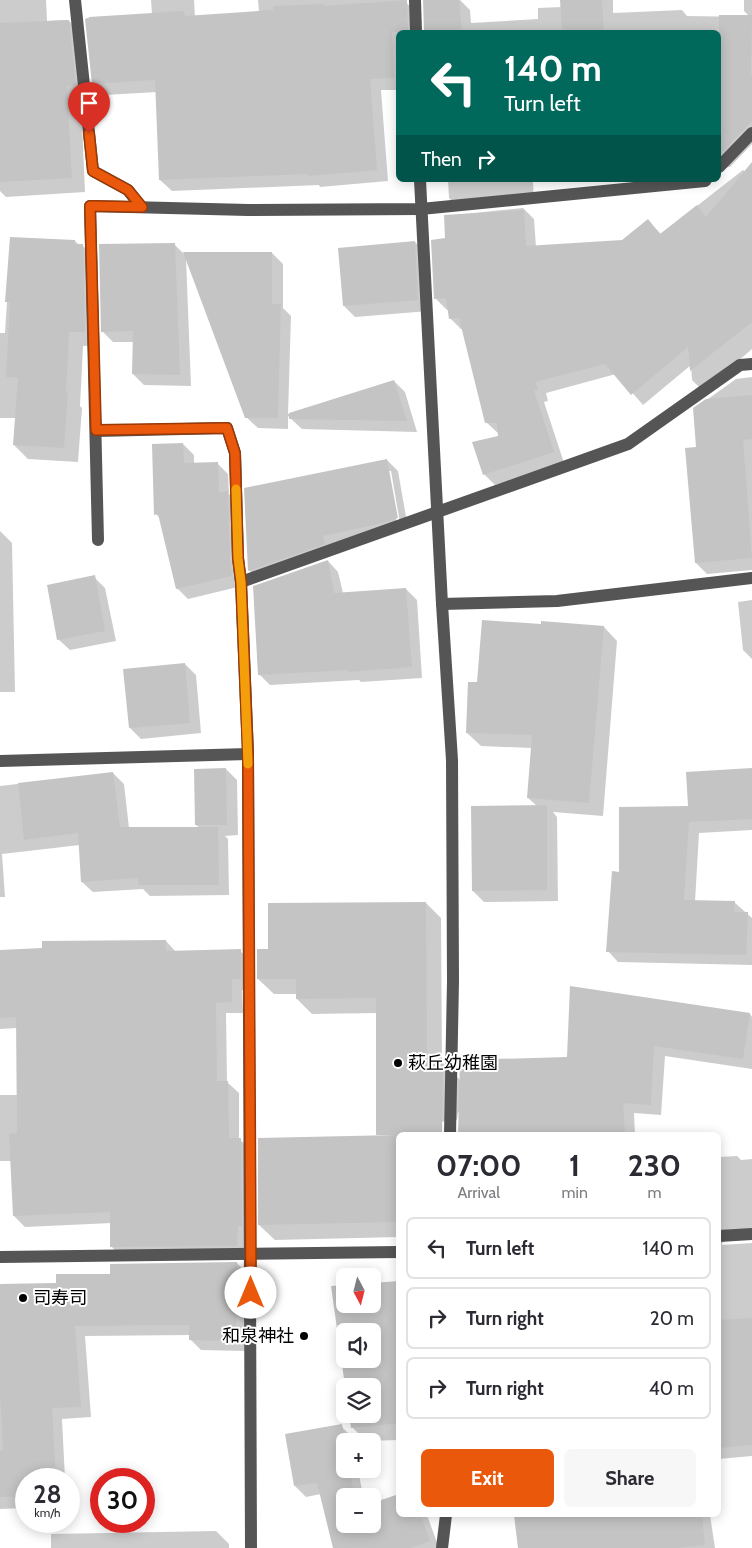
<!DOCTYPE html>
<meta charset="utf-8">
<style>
body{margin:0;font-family:Cabin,"Noto Sans JP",sans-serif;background:#f7f7f7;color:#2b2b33;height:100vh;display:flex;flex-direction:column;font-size:19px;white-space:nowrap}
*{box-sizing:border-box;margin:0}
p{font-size:16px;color:#7c7c81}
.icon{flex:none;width:28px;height:28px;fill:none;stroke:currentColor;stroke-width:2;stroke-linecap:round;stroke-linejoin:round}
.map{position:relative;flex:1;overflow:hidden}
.panel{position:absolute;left:396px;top:1132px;width:325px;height:385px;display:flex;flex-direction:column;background:#fff;border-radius:8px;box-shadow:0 2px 12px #0003}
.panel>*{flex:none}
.guide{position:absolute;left:396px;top:30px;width:325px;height:152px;border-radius:8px;box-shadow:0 2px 12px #0003;background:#00695c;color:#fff;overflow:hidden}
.needle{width:32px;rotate:173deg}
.controls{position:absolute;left:336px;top:1268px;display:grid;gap:10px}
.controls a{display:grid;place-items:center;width:45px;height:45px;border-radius:8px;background:#fff;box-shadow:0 2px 12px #0003;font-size:25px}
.speed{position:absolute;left:15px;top:1468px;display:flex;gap:10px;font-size:25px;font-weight:700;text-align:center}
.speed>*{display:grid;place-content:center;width:65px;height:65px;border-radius:50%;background:#fff;box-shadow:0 2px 12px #0003;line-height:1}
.speed small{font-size:12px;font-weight:400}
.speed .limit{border:8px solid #d22;background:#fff;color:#111}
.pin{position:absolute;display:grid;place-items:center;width:42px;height:42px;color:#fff;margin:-51px -21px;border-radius:50% 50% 50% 0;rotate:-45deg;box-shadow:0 0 5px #0007}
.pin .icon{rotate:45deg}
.me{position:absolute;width:55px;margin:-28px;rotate:0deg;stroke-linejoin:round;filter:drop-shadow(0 0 4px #0008)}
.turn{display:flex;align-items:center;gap:18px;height:105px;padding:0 25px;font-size:22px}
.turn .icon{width:65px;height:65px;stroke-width:2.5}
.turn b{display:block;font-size:35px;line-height:42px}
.then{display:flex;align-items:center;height:48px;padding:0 25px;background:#0003;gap:10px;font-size:19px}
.eta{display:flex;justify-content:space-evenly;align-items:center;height:85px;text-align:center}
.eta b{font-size:30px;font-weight:700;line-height:35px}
.cta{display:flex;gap:10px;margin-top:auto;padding:10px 25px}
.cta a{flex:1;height:58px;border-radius:8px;background:#ea580c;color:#fff;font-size:20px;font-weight:700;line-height:58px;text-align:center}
.cta a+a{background:#f7f7f7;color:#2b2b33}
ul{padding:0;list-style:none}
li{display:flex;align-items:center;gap:15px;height:62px;margin:0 10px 8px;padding:0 15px;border:2px solid #e1e1e2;border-radius:8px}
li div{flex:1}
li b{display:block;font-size:19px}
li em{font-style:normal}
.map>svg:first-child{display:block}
.shadow{fill:#0003;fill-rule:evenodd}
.building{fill:#c4c4c4;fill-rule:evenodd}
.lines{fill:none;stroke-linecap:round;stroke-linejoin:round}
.minor{stroke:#555;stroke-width:12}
.route-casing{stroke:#983908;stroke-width:12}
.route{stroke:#ea580c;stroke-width:9}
.slow{stroke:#f59e0b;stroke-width:9}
.poi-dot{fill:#000;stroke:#fff;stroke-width:2}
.labels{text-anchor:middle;stroke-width:4;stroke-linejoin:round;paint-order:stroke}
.poi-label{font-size:18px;fill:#000;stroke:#fff;text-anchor:start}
</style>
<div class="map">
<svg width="752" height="1548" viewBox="0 0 752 1548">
<rect width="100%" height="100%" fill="#fff"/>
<g class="shadow">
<path d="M 0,0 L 46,0 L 47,21 L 68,20 L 83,34 L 81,100 L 85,192 L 6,197 L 0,191 Z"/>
<path d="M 151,0 L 194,0 L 195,17 L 259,12 L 258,0 L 405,0 L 405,2 L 418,13 L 419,32 L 399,32 L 399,90 L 381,90 L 388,181 L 320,187 L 319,185 L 172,191 L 160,180 L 157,92 L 105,95 L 93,84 L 86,18 L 152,14 Z"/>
<path d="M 460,0 L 470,10 L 471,23 L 538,19 L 538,8 L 562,7 L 562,0 L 613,0 L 613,13 L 682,10 L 687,16 L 750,17 L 744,11 L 744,0 L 752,0 L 752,144 L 730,167 L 719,168 L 719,32 L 425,32 L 424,1 Z"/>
<path d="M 743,170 L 752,178 L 752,349 L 703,391 L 692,380 L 691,365 L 643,405 L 616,374 L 546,393 L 548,401 L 544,402 L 564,463 L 495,485 L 484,474 L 499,437 L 499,434 L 486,422 L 463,329 L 461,329 L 450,318 L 449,310 L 447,310 L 436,299 L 447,240 L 445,216 L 523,208 L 534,219 L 536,247 L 622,241 L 648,221 L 661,234 Z"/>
<path d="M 448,180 L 565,180 L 533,182 L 534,202 L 460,209 L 449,198 Z"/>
<path d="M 11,238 L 75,241 L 79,245 L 82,245 L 96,259 L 98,345 L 83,346 L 80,406 L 82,408 L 78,462 L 28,459 L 14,445 L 16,418 L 0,418 L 0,333 L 5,333 Z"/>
<path d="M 415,242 L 426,253 L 429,311 L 355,317 L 344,306 Z"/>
<path d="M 175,245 L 184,254 L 272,253 L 283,264 L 283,308 L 291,316 L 288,414 L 394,381 L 405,392 L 417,432 L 302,429 L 288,416 L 288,429 L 258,428 L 246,417 L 186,258 L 191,386 L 144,385 L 133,374 L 134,342 L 113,342 L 102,331 Z"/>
<path d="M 752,377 L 752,570 L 707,574 L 696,563 L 687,449 L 697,448 L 694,409 L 736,379 Z"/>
<path d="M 183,444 L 194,455 L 194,464 L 217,463 L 228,474 L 229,494 L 238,504 L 242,586 L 188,599 L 177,588 L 161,519 L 156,514 Z"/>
<path d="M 387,460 L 398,471 L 408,528 L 260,581 L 249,570 ZM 388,471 L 391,471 L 400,523 L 397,524 Z"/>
<path d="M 0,531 L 12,543 L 15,692 L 0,692 Z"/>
<path d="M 328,561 L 338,572 L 343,593 L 406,589 L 417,600 L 422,678 L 361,682 L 359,680 L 270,685 L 259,674 Z"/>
<path d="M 94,577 L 105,588 L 116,641 L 70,650 L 58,639 Z"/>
<path d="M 752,600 L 752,659 L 743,650 L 738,602 Z"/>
<path d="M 604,627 L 617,641 L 603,816 L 553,812 L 557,817 L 558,901 L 484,902 L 473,891 L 537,806 L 528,798 L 532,748 L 481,746 L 467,733 L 479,683 Z"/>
<path d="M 185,664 L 196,675 L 201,733 L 141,739 L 130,728 Z"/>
<path d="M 226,769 L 237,780 L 238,835 L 225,836 L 228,839 L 229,895 L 150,896 L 143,889 L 93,892 L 82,882 L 80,845 L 2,854 L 5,897 L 0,897 L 0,786 L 113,773 L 124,784 L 129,828 L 200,828 L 196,825 Z"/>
<path d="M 752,769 L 752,830 L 699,833 L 695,902 L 734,902 L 752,918 L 752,965 L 618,962 L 608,951 L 621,873 L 690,807 Z"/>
<path d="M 426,903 L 441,918 L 442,1062 L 460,1080 L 569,1058 L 750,1014 L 752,1017 L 752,1069 L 665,1056 L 661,1115 L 634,1113 L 635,1135 L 508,1135 L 471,1125 L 458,1112 L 457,1120 L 393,1127 L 377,1013 L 312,1014 L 297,999 L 297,994 L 274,994 L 258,979 L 269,950 Z"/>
<path d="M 166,941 L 176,952 L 240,951 L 251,961 L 251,989 L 242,990 L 243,1013 L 226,1013 L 227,1082 L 239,1093 L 239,1139 L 251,1150 L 248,1256 L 122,1258 L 112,1247 L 112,1223 L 25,1227 L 14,1216 L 12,1161 L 0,1161 L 0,1095 L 18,1095 L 17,1028 L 0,1029 L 0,952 Z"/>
<path d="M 399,1137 L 399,1237 L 275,1240 L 259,1225 Z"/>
<path d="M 737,1156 L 741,1160 L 752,1159 L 752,1237 L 729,1238 L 722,1243 L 722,1245 L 752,1243 L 752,1456 L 719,1459 L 719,1157 Z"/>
<path d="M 237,1263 L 247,1274 L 246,1351 L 201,1350 L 190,1339 L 190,1335 L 85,1336 L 91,1417 L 62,1419 L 65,1479 L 26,1479 L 26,1508 L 0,1509 L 0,1285 L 57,1284 L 111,1275 Z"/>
<path d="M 399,1282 L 399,1440 L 366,1441 L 352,1427 L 350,1414 L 372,1414 L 372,1386 L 346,1386 L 332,1287 L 345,1286 L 345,1304 L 372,1304 ZM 345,1331 L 372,1331 L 372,1359 L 345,1359 Z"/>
<path d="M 341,1426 L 352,1437 L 353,1441 L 345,1441 L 345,1469 L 358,1469 L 363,1496 L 345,1496 L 345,1524 L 372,1524 L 399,1515 L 427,1515 L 439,1548 L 334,1548 L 321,1494 L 306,1497 L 295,1486 Z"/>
<path d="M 515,1515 L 710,1515 L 715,1548 L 519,1548 Z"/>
<path d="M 216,1531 L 229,1544 L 229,1548 L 51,1548 L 51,1534 Z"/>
</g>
<g class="building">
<path d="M 407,0 L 408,32 L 392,32 L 394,78 L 370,79 L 377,170 L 308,176 L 307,174 L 159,180 L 155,80 L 92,84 L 85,19 L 89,19 L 89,17 L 184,11 L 185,16 L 273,10 L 273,6 L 324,4 L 324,6 Z"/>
<path d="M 423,0 L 459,0 L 462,32 L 424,32 Z"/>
<path d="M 560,0 L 602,0 L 604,32 L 562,32 Z"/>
<path d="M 719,15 L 752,15 L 751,75 L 752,74 L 752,121 L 719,156 Z"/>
<path d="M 69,20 L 76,85 L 67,86 L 72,178 L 0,182 L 0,23 Z"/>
<path d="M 752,162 L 752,322 L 690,371 L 688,347 L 631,395 L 605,364 L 535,382 L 538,390 L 534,391 L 554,452 L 483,475 L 472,442 L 498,436 L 497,423 L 485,423 L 459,318 L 449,319 L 446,298 L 434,299 L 431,240 L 445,238 L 444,215 L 524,210 L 526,246 L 622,240 L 648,219 L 660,234 L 697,205 L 706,217 Z"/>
<path d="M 10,237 L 75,240 L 75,244 L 83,244 L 85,332 L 69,332 L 66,393 L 68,393 L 64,448 L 13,445 L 18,378 L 6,377 L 10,302 L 5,302 Z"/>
<path d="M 415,241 L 418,300 L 343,306 L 338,248 Z"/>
<path d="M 175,243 L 180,375 L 132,374 L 133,331 L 101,332 L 99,244 Z"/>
<path d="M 183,252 L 272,252 L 272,304 L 281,304 L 278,418 L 245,418 Z"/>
<path d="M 394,380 L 407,421 L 289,419 L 289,413 Z"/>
<path d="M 752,395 L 752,439 L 743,440 L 752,558 L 695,563 L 685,448 L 696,447 L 693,408 L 706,399 Z"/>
<path d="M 183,443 L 184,463 L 218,462 L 219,493 L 228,491 L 230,558 L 232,576 L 176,589 L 158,514 L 154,515 L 152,444 Z"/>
<path d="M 387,459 L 398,518 L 383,523 L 323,536 L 325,544 L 248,571 L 244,488 Z"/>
<path d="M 328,560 L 334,593 L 406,588 L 412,667 L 349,672 L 348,670 L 258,675 L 253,586 Z"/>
<path d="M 95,575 L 105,631 L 57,640 L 47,585 Z"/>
<path d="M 482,620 L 541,624 L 541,621 L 604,626 L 589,803 L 527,798 L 532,735 L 466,733 L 468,682 L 477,682 Z"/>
<path d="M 185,663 L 190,723 L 129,728 L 123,669 Z"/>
<path d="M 226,768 L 227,825 L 195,825 L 194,769 Z"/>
<path d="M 752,768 L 752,819 L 689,822 L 684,900 L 735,901 L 734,912 L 748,912 L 746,955 L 606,952 L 612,871 L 619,872 L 619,807 L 688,806 L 686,772 Z"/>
<path d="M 113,772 L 120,827 L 218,827 L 219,885 L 138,885 L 138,878 L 81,882 L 78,833 L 24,840 L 18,783 Z"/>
<path d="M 547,805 L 547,890 L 472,891 L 471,806 Z"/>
<path d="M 426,902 L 427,1062 L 443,1061 L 442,1135 L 399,1135 L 399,1222 L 258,1225 L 258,1138 L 396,1135 L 376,1135 L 376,998 L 296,999 L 296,979 L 257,979 L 257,949 L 268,949 L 268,903 Z"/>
<path d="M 166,940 L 166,951 L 241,949 L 241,979 L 232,979 L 232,1002 L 216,1003 L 217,1081 L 228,1081 L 229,1138 L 241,1138 L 242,1226 L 238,1226 L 237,1246 L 110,1247 L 110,1212 L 13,1216 L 9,1134 L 17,1133 L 16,1017 L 0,1018 L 0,950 L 42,948 L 42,941 Z"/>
<path d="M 570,986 L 750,1013 L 743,1059 L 654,1046 L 651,1105 L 623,1103 L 625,1135 L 458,1135 L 460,1060 L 567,1057 Z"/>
<path d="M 237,1262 L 236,1341 L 189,1340 L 189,1325 L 75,1326 L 81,1407 L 52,1408 L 56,1479 L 26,1479 L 26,1496 L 0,1497 L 0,1450 L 3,1450 L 0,1394 L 0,1284 L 56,1283 L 56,1274 L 110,1274 L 110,1264 Z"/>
<path d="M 399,1281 L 399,1423 L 351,1428 L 349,1414 L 372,1414 L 372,1386 L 345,1386 L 331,1286 L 345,1285 L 345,1304 L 372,1304 L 372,1283 ZM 345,1331 L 372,1331 L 372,1359 L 345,1359 Z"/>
<path d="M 752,1318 L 752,1445 L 719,1448 L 719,1320 Z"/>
<path d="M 342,1424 L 345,1442 L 345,1469 L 350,1469 L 354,1496 L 345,1496 L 345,1524 L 372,1524 L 372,1503 L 399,1494 L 399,1515 L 421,1515 L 430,1541 L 411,1548 L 333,1548 L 317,1483 L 294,1486 L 285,1434 Z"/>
<path d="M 514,1515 L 702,1515 L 705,1545 L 677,1548 L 518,1548 Z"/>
</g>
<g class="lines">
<g class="minor">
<path d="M 75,0 L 93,171 L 128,190 L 141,207"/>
<path d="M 415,0 L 416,32"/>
<path d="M 719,167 L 752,133"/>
<path d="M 420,180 L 442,604 L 452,760 L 453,981 L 450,1135"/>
<path d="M 96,431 L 227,428 L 235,453 L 238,558 L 241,582 L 248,754 L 251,1548"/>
<path d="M 98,540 L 90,206 L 248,210 L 421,209 L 705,181 L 706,180"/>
<path d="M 241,582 L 628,444 L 740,365 L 752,364"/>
<path d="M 442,604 L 557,601 L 752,578"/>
<path d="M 0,761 L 248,754"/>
<path d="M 719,1236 L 752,1234"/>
<path d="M 0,1257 L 399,1252"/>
<path d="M 442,1548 L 446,1515"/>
</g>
</g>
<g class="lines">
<defs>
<path id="route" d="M 89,133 L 93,171 L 128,190 L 142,207 L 90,206 L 96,430 L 227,428 L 235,453 L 238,558 L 241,582 L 248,754 L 251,1293"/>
</defs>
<use href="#route" class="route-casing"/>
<use href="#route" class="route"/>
<path class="slow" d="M 236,489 L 238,558 L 241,582 L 248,764"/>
</g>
<g class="poi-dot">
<circle cx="398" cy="1063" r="5"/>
<circle cx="23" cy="1298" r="5"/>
<circle cx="304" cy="1336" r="5"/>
</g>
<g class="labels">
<g class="poi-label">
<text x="408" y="1069">萩丘幼稚園</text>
<text x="33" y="1304">司寿司</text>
<text x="294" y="1342" text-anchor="end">和泉神社</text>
</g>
</g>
</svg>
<div class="controls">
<a><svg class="needle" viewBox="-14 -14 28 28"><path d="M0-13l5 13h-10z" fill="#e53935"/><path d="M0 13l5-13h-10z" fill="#7c7c81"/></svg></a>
<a><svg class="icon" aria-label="sound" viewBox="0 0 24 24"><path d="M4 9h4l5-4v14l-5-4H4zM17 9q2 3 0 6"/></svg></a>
<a><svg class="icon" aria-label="layers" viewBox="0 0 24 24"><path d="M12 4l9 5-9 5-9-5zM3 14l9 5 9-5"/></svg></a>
<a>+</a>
<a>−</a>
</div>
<div class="speed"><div>28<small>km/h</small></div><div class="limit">30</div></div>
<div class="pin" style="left:89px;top:133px;background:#d93025"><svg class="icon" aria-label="arrive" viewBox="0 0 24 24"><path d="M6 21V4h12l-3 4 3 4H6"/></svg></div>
<svg class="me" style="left:251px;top:1293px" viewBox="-20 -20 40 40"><circle r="19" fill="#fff"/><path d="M0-13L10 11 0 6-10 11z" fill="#ea580c"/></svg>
<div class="guide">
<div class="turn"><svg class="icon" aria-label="left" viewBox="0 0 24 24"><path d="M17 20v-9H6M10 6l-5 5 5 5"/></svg><div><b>140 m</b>Turn left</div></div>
<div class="then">Then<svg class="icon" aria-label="right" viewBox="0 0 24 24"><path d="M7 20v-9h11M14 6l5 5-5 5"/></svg></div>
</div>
<section class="panel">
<div class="eta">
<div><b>07:00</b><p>Arrival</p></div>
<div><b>1</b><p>min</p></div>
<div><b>230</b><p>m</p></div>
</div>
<ul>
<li><svg class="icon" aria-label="left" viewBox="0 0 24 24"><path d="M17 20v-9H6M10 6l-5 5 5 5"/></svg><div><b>Turn left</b></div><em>140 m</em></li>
<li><svg class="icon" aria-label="right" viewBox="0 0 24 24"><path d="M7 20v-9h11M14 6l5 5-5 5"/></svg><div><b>Turn right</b></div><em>20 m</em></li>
<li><svg class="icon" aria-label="right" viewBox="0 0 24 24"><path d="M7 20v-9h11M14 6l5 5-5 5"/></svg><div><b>Turn right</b></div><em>40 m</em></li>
</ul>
<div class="cta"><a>Exit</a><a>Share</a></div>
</section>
</div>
